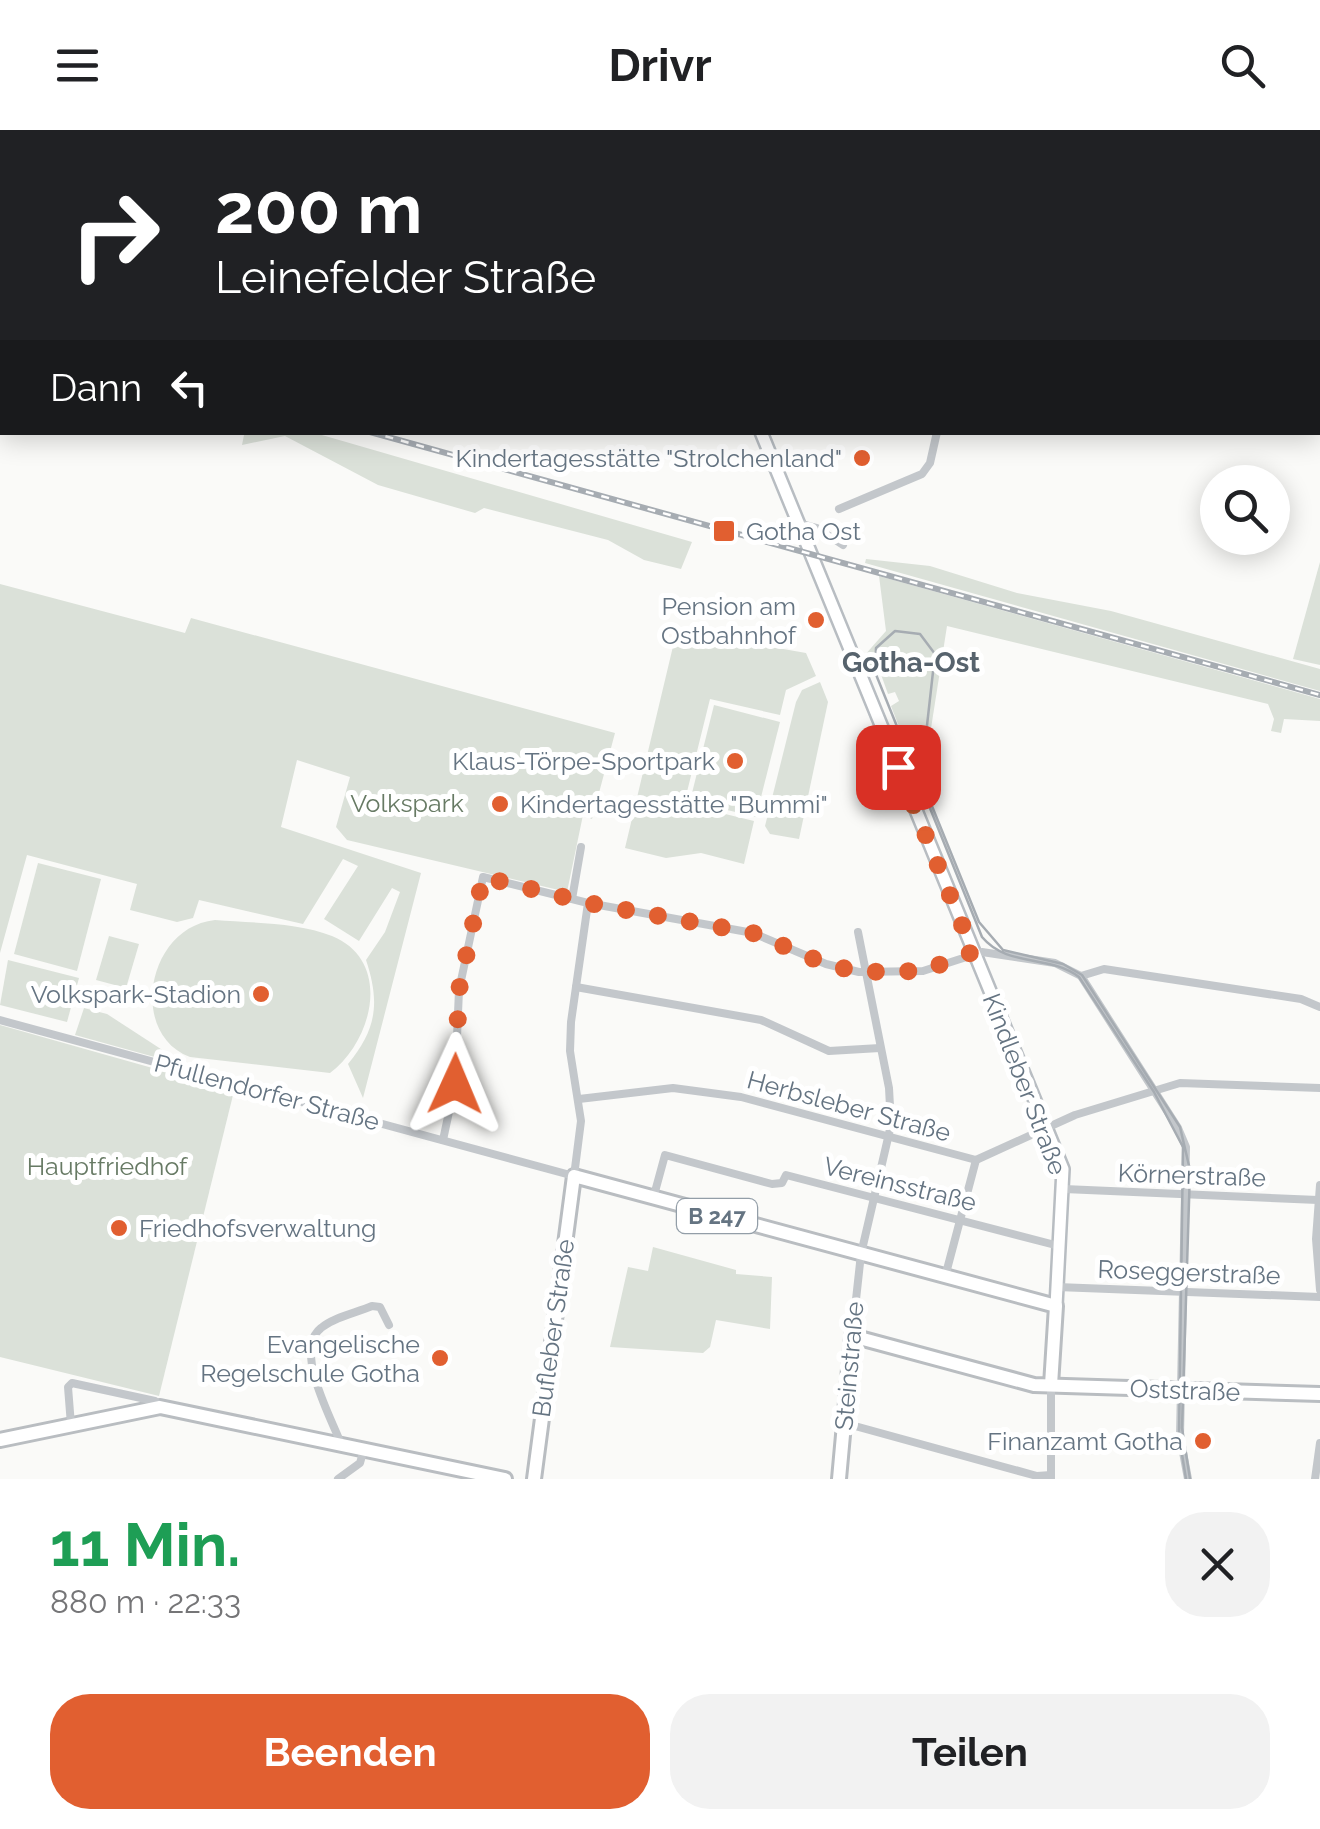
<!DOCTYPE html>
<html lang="de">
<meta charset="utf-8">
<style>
body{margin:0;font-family:Raleway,sans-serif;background:#f2f2f2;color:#202124;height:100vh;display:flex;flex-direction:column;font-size:38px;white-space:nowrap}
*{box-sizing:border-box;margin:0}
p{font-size:32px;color:#757577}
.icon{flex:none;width:55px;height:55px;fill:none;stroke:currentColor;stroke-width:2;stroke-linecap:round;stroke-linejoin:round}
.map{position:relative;height:1349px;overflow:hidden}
.sheet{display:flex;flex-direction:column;background:#fff;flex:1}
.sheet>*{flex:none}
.top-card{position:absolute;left:0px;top:0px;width:1320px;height:305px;box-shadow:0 5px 25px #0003;background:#202124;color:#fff;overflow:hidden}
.buttons{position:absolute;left:1200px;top:335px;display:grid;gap:20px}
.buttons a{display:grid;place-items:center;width:90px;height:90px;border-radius:50%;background:#fff;box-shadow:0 5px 25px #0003;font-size:50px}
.pin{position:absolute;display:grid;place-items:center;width:85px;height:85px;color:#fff;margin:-42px;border-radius:20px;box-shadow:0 5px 15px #0006}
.me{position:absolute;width:110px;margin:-55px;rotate:1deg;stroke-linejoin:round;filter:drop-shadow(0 0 8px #0008)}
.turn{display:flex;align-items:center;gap:35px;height:210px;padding:0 50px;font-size:45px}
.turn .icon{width:130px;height:130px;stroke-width:2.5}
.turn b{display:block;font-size:70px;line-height:85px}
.then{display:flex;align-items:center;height:95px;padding:0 50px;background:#0003;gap:20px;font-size:38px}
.round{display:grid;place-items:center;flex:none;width:105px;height:105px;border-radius:40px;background:#f2f2f2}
.overview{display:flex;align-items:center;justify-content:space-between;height:170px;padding:0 50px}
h1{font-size:60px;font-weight:700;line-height:75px;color:#1e9e55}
.primary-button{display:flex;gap:20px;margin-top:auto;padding:20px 50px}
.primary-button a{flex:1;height:115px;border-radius:40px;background:#e15f30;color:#fff;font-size:40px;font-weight:700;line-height:115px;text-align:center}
.primary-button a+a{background:#f2f2f2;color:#202124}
header{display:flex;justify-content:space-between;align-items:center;height:130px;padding:0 50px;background:#fff;font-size:45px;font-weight:700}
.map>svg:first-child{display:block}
.green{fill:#dbe1d9}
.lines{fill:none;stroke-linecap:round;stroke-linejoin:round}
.secondary-casing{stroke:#b8bdc2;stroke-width:16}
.primary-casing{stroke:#b9bdc1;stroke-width:18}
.minor{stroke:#c3c7cb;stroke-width:8}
.tertiary{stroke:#c3c7cb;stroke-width:10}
.secondary{stroke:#fff;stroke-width:11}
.primary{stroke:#fff;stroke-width:12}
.tram{stroke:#a6acb2;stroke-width:2.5}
.rail-casing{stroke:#a6acb2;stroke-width:6}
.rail{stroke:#fff;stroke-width:2.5;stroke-dasharray:8;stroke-linecap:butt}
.route{stroke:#e15f30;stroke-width:18;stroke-dasharray:0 32.4}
.poi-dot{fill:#e15f30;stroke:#fff;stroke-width:4}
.labels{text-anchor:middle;stroke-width:10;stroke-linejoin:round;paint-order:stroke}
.shield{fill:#fff;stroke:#939ea8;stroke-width:2.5}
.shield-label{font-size:22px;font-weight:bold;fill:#657482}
.poi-label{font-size:25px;fill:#657482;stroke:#fff;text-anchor:end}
.park-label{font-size:25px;fill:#677a64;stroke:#fff}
.street-label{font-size:25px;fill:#657482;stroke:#fff}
.neighbourhood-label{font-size:28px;font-weight:bold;fill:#57636d;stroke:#fff}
</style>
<header><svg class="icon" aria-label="menu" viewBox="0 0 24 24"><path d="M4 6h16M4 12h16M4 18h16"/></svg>Drivr<svg class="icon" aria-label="search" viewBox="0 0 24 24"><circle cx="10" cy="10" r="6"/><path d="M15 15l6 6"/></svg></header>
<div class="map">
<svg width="1320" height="1349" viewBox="0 0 1320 1349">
<rect width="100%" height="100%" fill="#fafaf8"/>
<g class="green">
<path d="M 236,303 L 315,303 L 692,412 L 681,439 L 644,430 L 608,410 L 484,378 L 475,383 L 378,355 L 285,306 L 242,315 L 244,305 Z"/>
<path d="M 866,429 L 930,436 L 1017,463 L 1111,481 L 1320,539 L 1320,561 L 865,433 Z"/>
<path d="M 1320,432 L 1320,535 L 1293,529 Z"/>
<path d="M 879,446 L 1320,569 L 1320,591 L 1284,589 L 1281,603 L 1271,601 L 1274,589 L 1268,574 L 947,496 L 925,637 L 914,635 L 891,576 L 899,571 L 895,562 L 888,564 L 879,539 L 870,541 L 864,526 L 886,501 Z"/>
<path d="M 0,454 L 185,503 L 191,488 L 615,603 L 592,689 L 583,685 L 567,762 L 347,710 L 336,697 L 350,647 L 297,630 L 281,697 L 421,743 L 363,968 L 348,934 C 377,899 380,872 366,830 L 385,802 L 400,762 L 392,758 L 359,811 L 324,789 L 358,736 L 343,729 L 303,794 L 199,770 L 193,788 L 177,792 L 130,780 L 137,754 L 27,725 L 0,823 Z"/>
<path d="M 715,507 L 806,523 L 816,546 L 786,560 L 780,585 L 710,569 L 684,674 L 754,691 L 744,734 L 701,723 L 666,728 L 625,718 L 675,508 L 708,514 Z"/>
<path d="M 820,552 L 828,572 L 799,709 L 770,704 L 765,696 L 796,572 L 802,560 Z"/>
<path d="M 714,575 L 780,592 L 756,687 L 690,671 Z"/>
<path d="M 38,733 L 101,749 L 77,841 L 14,824 Z"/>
<path d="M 215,790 C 251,793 298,792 332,806 C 393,831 373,911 330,943 L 190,927 C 128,904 147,797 215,790 Z"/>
<path d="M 109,806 L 139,814 L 126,858 L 96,850 Z"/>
<path d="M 8,830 L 79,848 L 67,892 L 0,875 Z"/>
<path d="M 84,878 L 107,884 L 187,936 L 75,905 Z"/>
<path d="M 0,895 L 234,961 L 159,1266 L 0,1227 Z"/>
<path d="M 653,1117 L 736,1140 L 736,1144 L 772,1147 L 770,1199 L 716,1190 L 710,1217 L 703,1223 L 610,1217 L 628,1137 L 648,1141 Z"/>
</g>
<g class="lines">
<defs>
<g id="secondary">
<path d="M 635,0 L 636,2"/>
<path d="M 761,302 L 1063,1039 L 1056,1176"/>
</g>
<g id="primary">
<path d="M 0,1310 L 160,1277 L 505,1349"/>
<path d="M 534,1349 L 574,1046 L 1056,1176 L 1051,1255"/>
<path d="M 839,1349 L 852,1206 L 1034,1255 L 1320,1264"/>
</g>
</defs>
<use href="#secondary" class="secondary-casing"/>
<use href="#primary" class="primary-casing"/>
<g class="minor">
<path d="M 804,2 L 805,0"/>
<path d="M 1012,2 L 1013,0"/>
<path d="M 839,379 L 922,344 L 930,333 L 937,302"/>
<path d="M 802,394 L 817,398 L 843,415"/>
<path d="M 572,769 L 581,717"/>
<path d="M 1081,846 L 1104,839 L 1301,869 L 1320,877"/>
<path d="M 576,857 L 761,890 L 829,921 L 880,918"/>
<path d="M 0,890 L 574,1046 L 581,991 L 570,921 L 571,892 L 588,773"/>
<path d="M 579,969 L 673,958 L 741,967 L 976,1030 L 1075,985 L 1180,953 L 1320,958"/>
<path d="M 443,1010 L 455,954 L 459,860 L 483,747 L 588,773 L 753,803 L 826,834 L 859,842 L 923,841 L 982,822 L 1055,833 L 1081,846 L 1178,998 L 1186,1017 L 1180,1306 L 1188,1349"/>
<path d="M 1320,1055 L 1316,1109 L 1320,1160"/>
<path d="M 1064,1059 L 1318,1070"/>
<path d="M 653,1069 L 665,1025 L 772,1054 L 782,1053 L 786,1045 L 1059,1116"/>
<path d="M 945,1147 L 976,1030"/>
<path d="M 1057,1157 L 1320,1167"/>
<path d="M 852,1206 L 861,1124 L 891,995 L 889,958 L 858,802"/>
<path d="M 844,1293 L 1037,1346 L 1051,1345"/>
<path d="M 71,1295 L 68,1257 L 72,1253 L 155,1271 L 160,1277"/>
<path d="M 341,1314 C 331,1287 293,1220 321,1198 C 334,1187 356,1183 372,1176 L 380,1177 L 389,1195"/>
<path d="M 338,1349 L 360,1333 L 364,1319"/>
<path d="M 1051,1349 L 1051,1255"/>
<path d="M 1315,1349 L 1320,1313"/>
</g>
<path class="tertiary" d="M 1318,255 L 1320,256"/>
<use href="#secondary" class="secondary"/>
<use href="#primary" class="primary"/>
<path class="tram" d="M 1186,1349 L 1179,1306 L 1183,1017 L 1154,962 L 1079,847 C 1049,824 1008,838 982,807 L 875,542 L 876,518 L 895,501 L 920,504 L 935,524 L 921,649 L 979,792 L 1003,820 L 1063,834 L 1082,845 L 1180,997 L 1190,1040 L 1182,1298 L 1190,1349"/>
<defs>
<g id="rail">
<path d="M 0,203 L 2,203"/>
<path d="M 370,302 L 1320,565"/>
</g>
</defs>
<use href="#rail" class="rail-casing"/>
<use href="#rail" class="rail"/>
</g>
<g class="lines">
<path class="route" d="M 455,954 L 459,860 L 483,747 L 588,773 L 753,803 L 826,834 L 859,842 L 923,841 L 973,822 L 898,637"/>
</g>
<g class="poi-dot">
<circle cx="862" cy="328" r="10"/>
<rect x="712" y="389" width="24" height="24" rx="5"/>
<circle cx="816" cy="490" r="10"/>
<circle cx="735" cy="631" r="10"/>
<circle cx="500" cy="674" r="10"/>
<circle cx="261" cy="864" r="10"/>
<circle cx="119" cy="1098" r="10"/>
<circle cx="440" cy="1228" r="10"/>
<circle cx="1203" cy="1311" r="10"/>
</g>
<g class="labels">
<rect class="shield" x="677" y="1069" width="80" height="34" rx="8"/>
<g class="shield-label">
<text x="717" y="1094">B 247</text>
</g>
<g class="poi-label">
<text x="842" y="337">Kindertagesstätte "Strolchenland"</text>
<text x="746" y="410" text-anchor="start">Gotha Ost</text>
<text x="796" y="485">Pension am<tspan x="796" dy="29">Ostbahnhof</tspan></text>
<text x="715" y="640">Klaus-Törpe-Sportpark</text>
<text x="520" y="683" text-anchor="start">Kindertagesstätte "Bummi"</text>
<text x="241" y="873">Volkspark-Stadion</text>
<text x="139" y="1107" text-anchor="start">Friedhofsverwaltung</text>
<text x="420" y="1223">Evangelische<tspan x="420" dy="29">Regelschule Gotha</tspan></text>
<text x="1183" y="1320">Finanzamt Gotha</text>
</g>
<g class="park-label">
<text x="407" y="682">Volkspark</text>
<text x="107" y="1045">Hauptfriedhof</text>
</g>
<g class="street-label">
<text transform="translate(1025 954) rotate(69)" y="9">Kindleber Straße</text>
<text transform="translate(267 962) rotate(15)" y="9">Pfullendorfer Straße</text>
<text transform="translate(849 976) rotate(15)" y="9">Herbsleber Straße</text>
<text transform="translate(1192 1045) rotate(2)" y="9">Körnerstraße</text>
<text transform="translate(900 1054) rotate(14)" y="9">Vereinsstraße</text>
<text transform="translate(1189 1142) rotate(2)" y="9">Roseggerstraße</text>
<text transform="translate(553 1198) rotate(-82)" y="9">Bufleber Straße</text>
<text transform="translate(849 1236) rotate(-85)" y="9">Steinstraße</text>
<text transform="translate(1185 1260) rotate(2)" y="9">Oststraße</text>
</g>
<g class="neighbourhood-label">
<text x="911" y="542">Gotha-Ost</text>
</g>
</g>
</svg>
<div class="buttons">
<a><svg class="icon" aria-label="search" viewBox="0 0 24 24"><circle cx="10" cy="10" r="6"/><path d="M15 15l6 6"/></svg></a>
</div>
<div class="pin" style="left:898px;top:637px;background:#d93025"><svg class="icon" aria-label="arrive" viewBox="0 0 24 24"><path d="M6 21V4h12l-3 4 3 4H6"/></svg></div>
<svg class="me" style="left:455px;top:954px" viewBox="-20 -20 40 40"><path d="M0-17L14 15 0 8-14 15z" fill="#e15f30" stroke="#fff" stroke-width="4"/></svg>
<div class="top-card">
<div class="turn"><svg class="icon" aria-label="right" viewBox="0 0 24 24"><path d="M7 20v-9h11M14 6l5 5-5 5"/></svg><div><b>200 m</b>Leinefelder Straße</div></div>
<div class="then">Dann<svg class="icon" aria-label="left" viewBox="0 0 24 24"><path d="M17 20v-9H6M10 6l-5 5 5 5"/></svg></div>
</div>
</div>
<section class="sheet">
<div class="overview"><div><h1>11 Min.</h1><p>880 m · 22:33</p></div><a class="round"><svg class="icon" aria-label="close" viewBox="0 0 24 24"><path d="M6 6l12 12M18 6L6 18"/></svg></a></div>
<div class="primary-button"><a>Beenden</a><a>Teilen</a></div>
</section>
